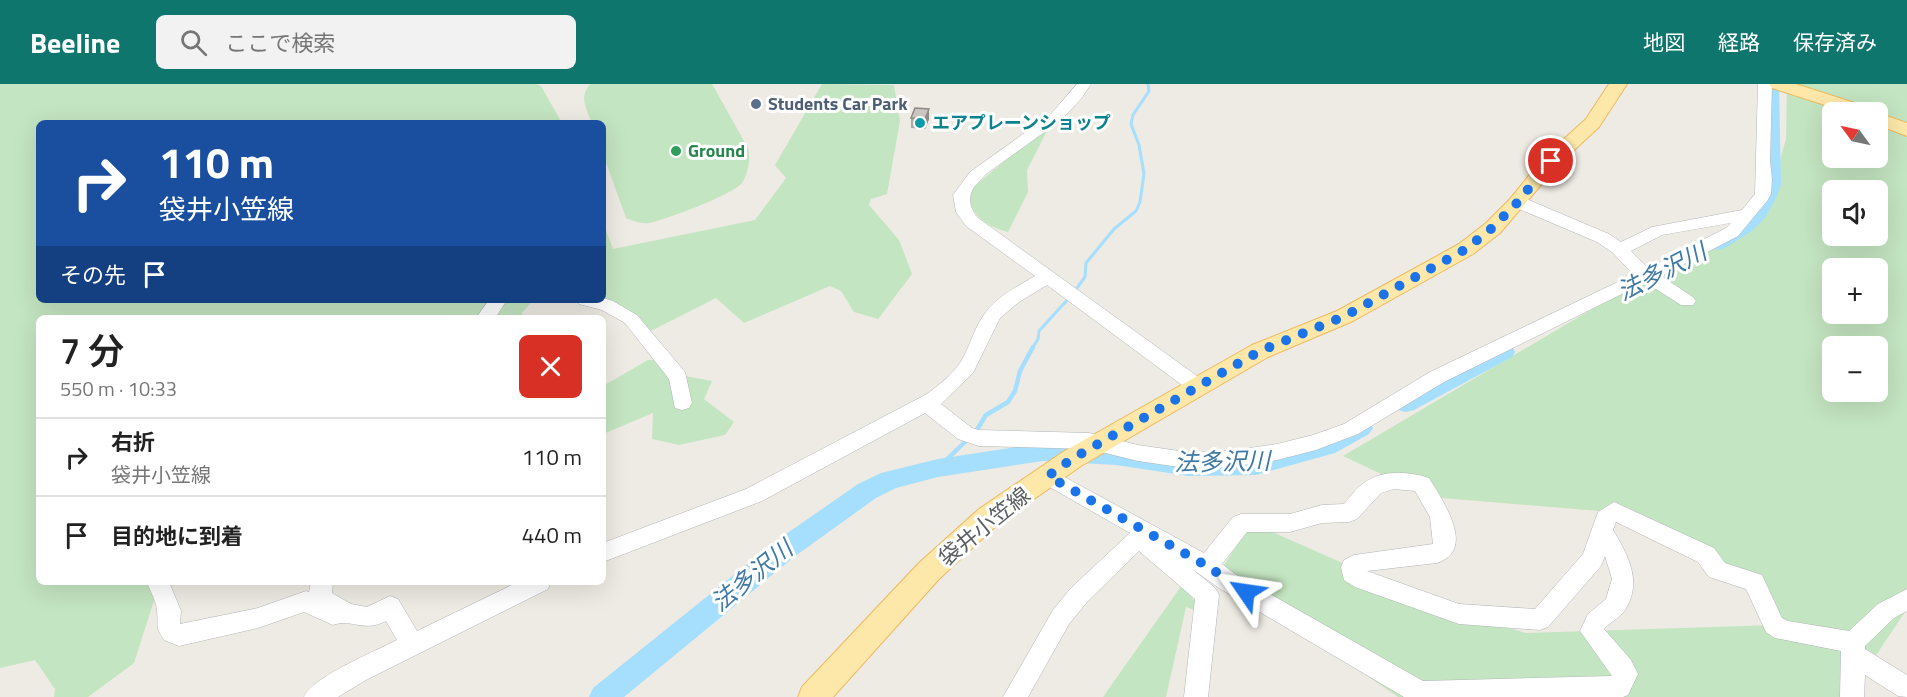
<!DOCTYPE html>
<html lang="ja">
<meta charset="utf-8">
<style>
body{margin:0;font-family:"Titillium Web","Noto Sans JP",sans-serif;background:#f2f2f2;color:#222;height:100vh;display:flex;flex-direction:column;font-size:22px;white-space:nowrap}
*{box-sizing:border-box;margin:0}
p{font-size:20px;color:#767676}
.icon{flex:none;width:33px;height:33px;fill:none;stroke:currentColor;stroke-width:2;stroke-linecap:round;stroke-linejoin:round}
.map{position:relative;flex:1;overflow:hidden}
.panel{position:absolute;left:36px;top:231px;width:570px;height:270px;display:flex;flex-direction:column;background:#fff;border-radius:9px;box-shadow:0 6px 24px #0002}
.panel>*{flex:none}
.guide{position:absolute;left:36px;top:36px;width:570px;height:183px;border-radius:9px;box-shadow:0 6px 24px #0002;background:#1a4fa0;color:#fff;overflow:hidden}
.needle{width:39px;rotate:303deg}
.buttons{position:absolute;left:1822px;top:18px;display:grid;gap:12px}
.buttons a{display:grid;place-items:center;width:66px;height:66px;border-radius:9px;background:#fff;box-shadow:0 6px 24px #0002;font-size:30px}
.pin{position:absolute;display:grid;place-items:center;width:51px;height:51px;color:#fff;margin:-26px;border:3px solid #fff;border-radius:50%;box-shadow:0 2px 6px #0007}
.me{position:absolute;width:66px;margin:-33px;rotate:302deg;stroke-linejoin:round;filter:drop-shadow(0 0 4px #0008)}
.turn{display:flex;align-items:center;gap:21px;height:126px;padding:0 24px;font-size:27px}
.turn .icon{width:78px;height:78px;stroke-width:2.5}
.turn b{display:block;font-size:42px;line-height:51px}
.then{display:flex;align-items:center;height:57px;padding:0 24px;background:#0003;gap:12px;font-size:22px}
.round{display:grid;place-items:center;flex:none;width:63px;height:63px;border-radius:9px;background:#f2f2f2}
.overview{display:flex;align-items:center;justify-content:space-between;height:102px;padding:0 24px}
h1{font-size:36px;font-weight:600;line-height:45px}
ul{padding:0;list-style:none}
li{display:flex;align-items:center;gap:18px;height:78px;padding:0 24px;border-top:2px solid #e0e0e0}
li div{flex:1}
li b{display:block;font-size:22px}
li em{font-style:normal}
header{display:flex;align-items:center;gap:36px;box-sizing:border-box;height:84px;padding:0 30px;background:#0f766e;color:#fff}
header strong{font-size:28px}
nav{display:flex;gap:33px;margin-inline-start:auto;font-size:21px}
.search{width:420px;height:54px;background:#f2f2f2;display:flex;align-items:center;gap:15px;box-sizing:border-box;padding:0 21px;border-radius:9px;color:#767676;font-size:22px}
.map>svg:first-child{display:block}
.green{fill:#c4e5c1;fill-rule:evenodd}
.lines{fill:none;stroke-linecap:round;stroke-linejoin:round}
.stream-far1{stroke:#a5dffd;stroke-width:3}
.stream{stroke:#a5dffd;stroke-width:4.5}
.river{fill:#a5dffd;fill-rule:evenodd}
.minor-casing{stroke:#b1b5b9;stroke-width:1}
.major-casing{stroke:#eeb85d;stroke-width:2}
.minor{fill:#fff;fill-rule:evenodd}
.major{fill:#fde8aa;fill-rule:evenodd}
.wall{fill:#aea9a6}
.shaded-wall{fill:#8d8a87}
.building{fill:#cac5c1;stroke:#8d8a87;stroke-width:1.5}
.route{stroke:#1a73e8;stroke-width:10;stroke-dasharray:0 18}
.service-dot{fill:#5c6f8a;stroke:#fff;stroke-width:2}
.culture-dot{fill:#0f9aa8;stroke:#fff;stroke-width:2}
.leisure-dot{fill:#2e9e5b;stroke:#fff;stroke-width:2}
.labels{text-anchor:middle;stroke-width:6;stroke-linejoin:round;paint-order:stroke}
.far-service-label{font-size:18px;font-weight:bold;fill:#4e5e75;stroke:#fff;text-anchor:start}
.far-culture-label{font-size:18px;font-weight:bold;fill:#0d838f;stroke:#fff;text-anchor:start}
.far-leisure-label{font-size:18px;font-weight:bold;fill:#27864d;stroke:#fff;text-anchor:start}
.street-label{font-size:22px;fill:#5c6064;stroke:#fff}
.water-label{font-size:24px;font-style:italic;fill:#3f7aa6;stroke:#fff}
</style>
<header>
<strong>Beeline</strong>
<div class="search"><svg class="icon" aria-label="search" viewBox="0 0 24 24"><circle cx="10" cy="10" r="6"/><path d="M15 15l6 6"/></svg>ここで検索</div>
<nav><a>地図</a><a>経路</a><a>保存済み</a></nav>
</header>
<div class="map">
<svg width="1907" height="613" viewBox="0 0 1907 613">
<rect width="100%" height="100%" fill="#eeebe4"/>
<g class="green">
<path d="M 0,0 L 537,0 L 541,2 L 562,39 L 39,39 L 39,216 L 498,216 L 487,234 L 39,234 L 39,498 L 160,498 L 134,579 L 88,613 L 54,613 L 55,605 L 35,576 L 0,584 Z"/>
<path d="M 590,0 L 712,0 L 748,64 C 751,74 748,90 742,99 C 732,111 665,136 649,139 C 640,140 634,137 626,134 L 603,70 L 603,39 L 592,39 C 586,24 579,13 590,0 Z"/>
<path d="M 822,0 L 894,1 L 900,37 L 887,110 L 871,115 L 869,121 L 899,156 L 912,190 L 878,235 L 854,228 L 841,207 L 830,202 L 744,239 L 716,214 L 643,251 L 603,216 L 603,138 L 613,165 L 755,136 L 786,94 L 775,81 Z"/>
<path d="M 1787,0 L 1907,0 L 1907,525 L 1848,613 L 1398,613 L 1218,490 L 1252,439 L 1449,526 L 1526,549 L 1774,541 L 1754,498 L 1623,429 L 1430,413 L 1343,372 L 1599,221 L 1732,148 L 1771,106 L 1786,55 ZM 1833,28 L 1878,28 L 1878,74 L 1833,74 ZM 1833,106 L 1878,106 L 1878,152 L 1833,152 ZM 1833,184 L 1878,184 L 1878,230 L 1833,230 ZM 1833,262 L 1878,262 L 1878,308 L 1833,308 Z"/>
<path d="M 1048,45 L 1027,86 L 1028,108 L 1008,148 C 987,143 966,129 970,106 L 1020,64 Z"/>
<path d="M 506,216 L 533,216 L 522,229 L 523,234 L 494,234 Z"/>
<path d="M 648,276 L 664,276 L 685,292 L 712,297 L 704,315 L 734,338 L 725,351 L 679,361 L 652,355 L 653,329 L 603,350 L 603,302 Z"/>
<path d="M 1182,501 L 1205,530 L 1186,523 L 1166,613 L 1103,613 Z"/>
</g>
<g class="lines">
<g class="stream-far1">
<path d="M 1074,208 L 1085,193 L 1086,179 L 1114,145 L 1136,127 L 1140,118 L 1144,90 L 1139,61 L 1131,40 L 1133,31 L 1149,7 L 1148,0"/>
<path d="M 1032,265 L 1038,255 L 1039,247 L 1069,214"/>
</g>
<g class="stream">
<path d="M 975,349 L 986,331 L 1008,318 L 1015,307 L 1020,287 L 1033,263"/>
<path d="M 938,384 L 967,356"/>
</g>
<g class="river">
<path d="M 1763,0 L 1779,0 L 1781,101 L 1777,112 L 1765,134 L 1752,147 L 1725,164 L 1718,166 L 1711,164 L 1708,160 L 1711,156 C 1726,147 1742,139 1752,125 C 1770,99 1763,33 1763,0 Z"/>
<path d="M 1504,260 L 1512,263 L 1515,268 L 1512,273 L 1414,326 L 1406,328 L 1398,326 L 1395,320 L 1398,314 Z"/>
<path d="M 1361,335 L 1369,338 L 1373,344 L 1369,350 L 1335,369 L 1256,391 L 1189,392 L 1116,381 L 1043,377 L 938,393 L 896,404 L 876,414 L 794,473 L 624,613 L 589,613 L 593,604 L 776,457 L 858,400 L 881,389 L 938,375 L 1043,359 L 1116,363 L 1189,374 L 1256,373 L 1319,356 Z"/>
</g>
<defs>
<g id="minor">
<path d="M 1077,0 L 1091,0 L 1081,15 L 1061,36 L 986,90 L 974,103 C 967,114 970,125 978,134 L 1204,297 L 1207,302 L 1204,307 L 1197,309 L 1190,307 L 1047,201 L 1019,218 L 1000,234 L 973,289 L 941,320 L 972,344 L 979,346 L 1089,349 L 1138,361 L 1186,368 L 1229,367 L 1277,360 L 1313,351 L 1344,340 L 1430,288 L 1624,195 L 1630,187 L 1612,168 L 1597,158 L 1512,122 L 1510,118 L 1512,114 L 1524,114 L 1609,150 L 1621,158 L 1652,143 L 1742,126 L 1755,110 L 1758,0 L 1772,0 L 1770,77 L 1772,95 L 1771,110 L 1767,117 L 1738,152 L 1661,192 L 1693,213 L 1696,217 L 1693,221 L 1681,221 L 1642,196 L 1636,203 L 1444,298 L 1358,350 L 1316,366 L 1277,376 L 1229,383 L 1186,384 L 1138,377 L 1089,365 L 979,362 L 958,355 L 925,329 L 762,417 L 603,478 L 603,459 L 746,405 L 927,310 C 940,300 955,289 963,274 C 971,259 975,242 986,228 C 998,212 1018,202 1035,192 L 966,142 L 956,128 L 953,111 L 970,88 L 1051,30 ZM 1731,139 L 1726,144 L 1648,184 L 1631,167 L 1662,151 Z"/>
<path d="M 603,214 L 613,217 L 637,231 L 685,288 L 692,319 L 689,324 L 682,326 L 675,324 L 669,295 L 625,239 L 602,226 L 579,220 L 576,216 L 603,216 Z"/>
<path d="M 489,216 L 507,216 L 495,234 L 476,234 Z"/>
<path d="M 1048,384 L 1204,469 L 1233,433 L 1241,430 L 1290,430 L 1322,421 L 1344,420 C 1349,414 1354,407 1360,402 C 1379,385 1407,387 1429,394 C 1443,417 1477,466 1437,479 L 1367,487 L 1459,520 L 1535,525 L 1583,470 L 1598,428 L 1614,418 L 1714,464 L 1725,479 L 1762,491 L 1782,534 L 1788,537 L 1849,547 L 1878,520 L 1907,505 L 1907,527 L 1894,534 L 1865,562 L 1865,565 L 1907,591 L 1907,613 L 1898,612 L 1865,591 L 1864,613 L 1840,613 L 1841,567 L 1775,554 L 1766,548 L 1746,505 L 1709,493 L 1698,478 L 1616,438 L 1613,446 C 1628,471 1643,498 1625,526 C 1620,534 1610,538 1604,545 L 1631,576 L 1638,590 L 1628,611 L 1623,613 L 1404,613 L 1219,504 L 1191,484 L 1215,504 L 1219,511 L 1208,613 L 1184,613 L 1195,515 L 1139,467 L 1087,518 L 1069,540 L 1028,613 L 1003,613 L 1053,526 L 1071,504 L 1130,449 L 1041,398 L 1038,392 L 1041,386 ZM 1394,405 L 1415,407 L 1430,433 L 1433,460 L 1354,471 L 1344,476 L 1341,483 L 1344,496 L 1355,503 L 1459,540 L 1540,546 L 1548,543 L 1601,482 L 1605,472 L 1612,495 L 1606,515 L 1588,530 L 1580,547 L 1612,592 L 1423,597 L 1235,490 L 1222,480 L 1247,448 L 1290,448 L 1322,439 L 1349,438 L 1357,435 L 1381,409 Z"/>
<path d="M 147,498 L 169,498 L 181,527 L 180,540 L 258,524 L 306,507 L 309,508 L 311,498 L 333,498 L 332,509 L 351,520 L 367,523 L 390,512 L 398,515 L 417,547 L 518,498 L 551,498 L 548,505 L 366,596 L 338,613 L 304,613 C 312,593 376,567 397,556 L 386,537 C 363,549 352,534 333,541 L 304,528 L 258,544 L 179,562 L 164,556 C 154,540 159,543 157,527 C 157,518 150,507 147,498 Z"/>
</g>
<g id="major">
<path d="M 1609,0 L 1627,0 L 1599,43 L 1558,81 L 1500,149 L 1473,170 L 1353,237 L 1268,273 L 1081,382 L 997,441 L 939,495 L 833,613 L 798,613 L 802,603 L 919,479 L 979,425 L 1063,368 L 1252,261 L 1337,227 L 1459,160 L 1486,139 L 1510,115 L 1544,73 L 1586,35 Z"/>
<path d="M 1769,0 L 1796,0 L 1870,24 L 1873,28 L 1847,28 L 1772,4 Z"/>
<path d="M 1878,29 L 1907,39 L 1907,52 L 1878,41 Z"/>
</g>
</defs>
<use href="#minor" class="minor-casing"/>
<use href="#major" class="major-casing"/>
<use href="#minor" class="minor"/>
<use href="#major" class="major"/>
</g>
<path class="wall" d="M 911,34 L 929,35 L 925,45 L 911,44 Z"/>
<path class="shaded-wall" d="M 929,25 L 929,35 L 925,45 L 925,35 Z"/>
<path class="building" d="M 915,24 L 929,25 L 925,35 L 911,34 Z"/>
<g class="lines">
<path class="route" d="M 1246,508 L 1207,482 L 1048,392 L 1072,375 L 1260,267 L 1345,232 L 1466,165 L 1492,144 L 1517,119 L 1551,77"/>
</g>
<circle class="service-dot" cx="756" cy="20" r="6"/>
<circle class="culture-dot" cx="920" cy="39" r="6"/>
<circle class="leisure-dot" cx="676" cy="67" r="6"/>
<g class="labels">
<g class="far-service-label">
<text x="768" y="26">Students Car Park</text>
</g>
<g class="far-culture-label">
<text x="932" y="45">エアプレーンショップ</text>
</g>
<g class="far-leisure-label">
<text x="688" y="73">Ground</text>
</g>
<g class="street-label">
<text transform="translate(984 442) rotate(-39)" y="8">袋井小笠線</text>
</g>
<g class="water-label">
<text transform="translate(1662 188) rotate(-27)" y="8">法多沢川</text>
<text transform="translate(1222 378) rotate(-1)" y="8">法多沢川</text>
<text transform="translate(752 492) rotate(-39)" y="8">法多沢川</text>
</g>
</g>
</svg>
<div class="buttons">
<a><svg class="needle" viewBox="-14 -14 28 28"><path d="M0-13l5 13h-10z" fill="#e53935"/><path d="M0 13l5-13h-10z" fill="#767676"/></svg></a>
<a><svg class="icon" aria-label="sound" viewBox="0 0 24 24"><path d="M4 9h4l5-4v14l-5-4H4zM17 9q2 3 0 6"/></svg></a>
<a>+</a>
<a>−</a>
</div>
<div class="pin" style="left:1551px;top:77px;background:#d93025"><svg class="icon" aria-label="arrive" viewBox="0 0 24 24"><path d="M6 21V4h12l-3 4 3 4H6"/></svg></div>
<svg class="me" style="left:1246px;top:508px" viewBox="-20 -20 40 40"><path d="M0-17L14 15 0 8-14 15z" fill="#1a73e8" stroke="#fff" stroke-width="4"/></svg>
<div class="guide">
<div class="turn"><svg class="icon" aria-label="right" viewBox="0 0 24 24"><path d="M7 20v-9h11M14 6l5 5-5 5"/></svg><div><b>110 m</b>袋井小笠線</div></div>
<div class="then">その先<svg class="icon" aria-label="arrive" viewBox="0 0 24 24"><path d="M6 21V4h12l-3 4 3 4H6"/></svg></div>
</div>
<section class="panel">
<div class="overview"><div><h1>7 分</h1><p>550 m · 10:33</p></div><a class="round" style="background:#d93025;color:#fff"><svg class="icon" aria-label="close" viewBox="0 0 24 24"><path d="M6 6l12 12M18 6L6 18"/></svg></a></div>
<ul>
<li><svg class="icon" aria-label="right" viewBox="0 0 24 24"><path d="M7 20v-9h11M14 6l5 5-5 5"/></svg><div><b>右折</b><p>袋井小笠線</p></div><em>110 m</em></li>
<li><svg class="icon" aria-label="arrive" viewBox="0 0 24 24"><path d="M6 21V4h12l-3 4 3 4H6"/></svg><div><b>目的地に到着</b></div><em>440 m</em></li>
</ul>
</section>
</div>
